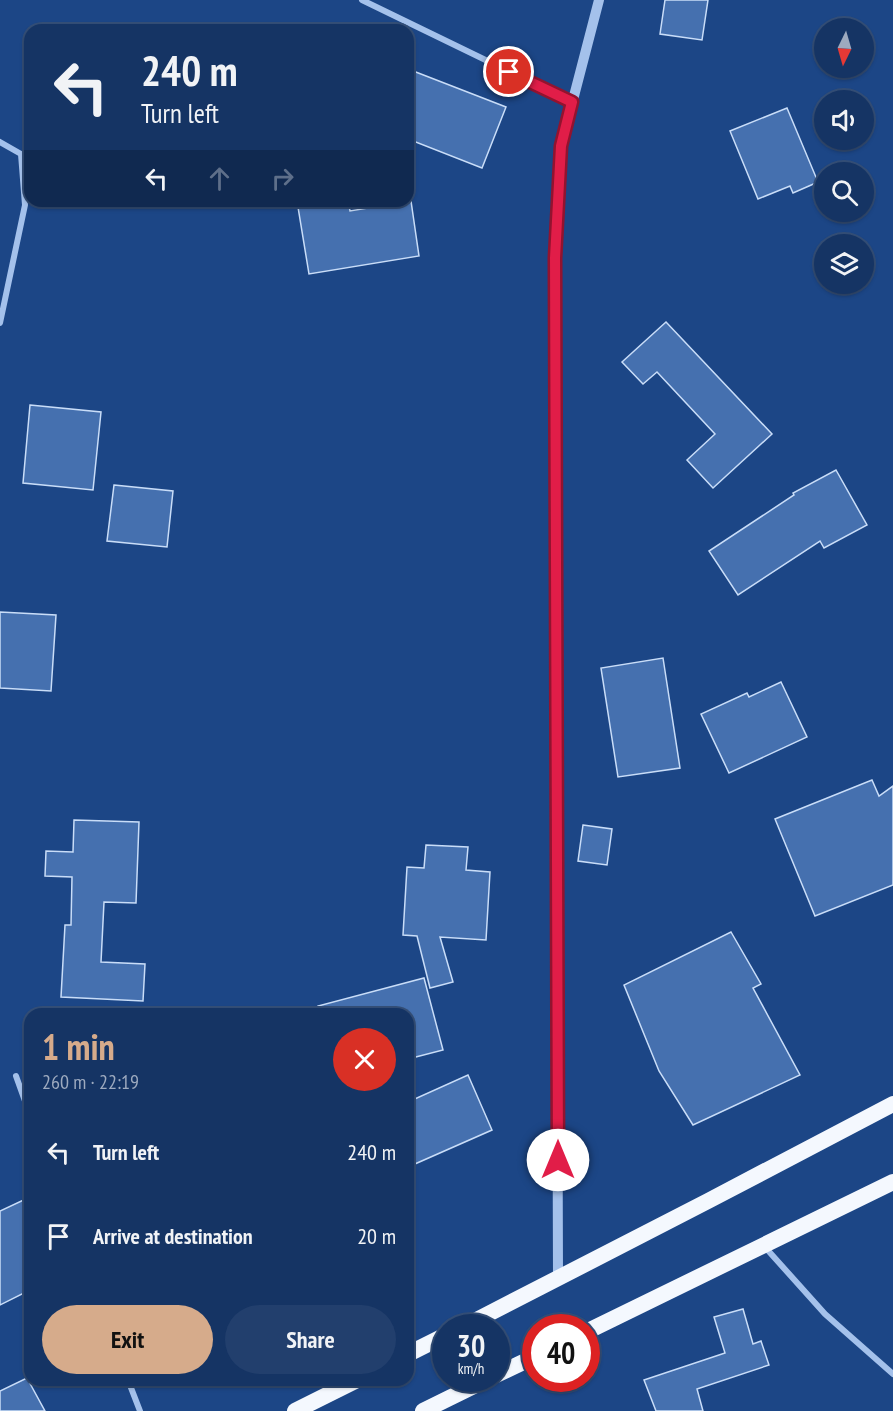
<!DOCTYPE html>
<meta charset="utf-8">
<style>
body{margin:0;font-family:"PT Sans Narrow",sans-serif;background:#223f6d;color:#f1f3f6;height:100vh;display:flex;flex-direction:column;font-size:22px;white-space:nowrap}
*{box-sizing:border-box;margin:0}
p{font-size:20px;color:#9daabf}
.icon{flex:none;width:33px;height:33px;fill:none;stroke:currentColor;stroke-width:2;stroke-linecap:round;stroke-linejoin:round}
.map{position:relative;flex:1;overflow:hidden}
.panel{position:absolute;left:24px;top:1008px;width:390px;height:378px;display:flex;flex-direction:column;background:#153464;border-radius:18px;box-shadow:0 2px 4px #0004,0 0 0 2px #344f78}
.panel>*{flex:none}
.top-card{position:absolute;left:24px;top:24px;width:390px;height:183px;border-radius:18px;box-shadow:0 2px 4px #0004,0 0 0 2px #344f78;background:#153464;color:#f1f3f6;overflow:hidden}
.needle{width:39px;rotate:185deg}
.fabs{position:absolute;left:814px;top:18px;display:grid;gap:12px}
.fabs a{display:grid;place-items:center;width:60px;height:60px;border-radius:50%;background:#153464;box-shadow:0 2px 4px #0004,0 0 0 2px #344f78;font-size:30px}
.speed{position:absolute;left:432px;top:1314px;display:flex;gap:12px;font-size:30px;font-weight:700;text-align:center}
.speed>*{display:grid;place-content:center;width:78px;height:78px;border-radius:50%;background:#153464;box-shadow:0 2px 4px #0004,0 0 0 2px #344f78;line-height:1}
.speed small{font-size:15px;font-weight:400}
.speed .limit{border:9px solid #d22;background:#fff;color:#111}
.pin{position:absolute;display:grid;place-items:center;width:51px;height:51px;color:#fff;margin:-26px;border:3px solid #fff;border-radius:50%;box-shadow:0 2px 6px #0007}
.me{position:absolute;width:66px;margin:-33px;rotate:0deg;stroke-linejoin:round;filter:drop-shadow(0 0 4px #0008)}
.turn{display:flex;align-items:center;gap:21px;height:126px;padding:0 18px;font-size:27px}
.turn .icon{width:78px;height:78px;stroke-width:2.5}
.turn b{display:block;font-size:42px;line-height:51px}
.lanes{display:flex;align-items:center;height:57px;padding:0 18px;background:#0003;justify-content:center;gap:30px;direction:ltr}
.lanes .off{opacity:.35}
.round{display:grid;place-items:center;flex:none;width:63px;height:63px;border-radius:32px;background:#223f6d}
.head{display:flex;align-items:center;justify-content:space-between;height:102px;padding:0 18px}
h1{font-size:36px;font-weight:700;line-height:45px;color:#d6ab8b}
.button{display:flex;gap:12px;margin-top:auto;padding:12px 18px}
.button a{flex:1;height:69px;border-radius:36px;background:#d6ab8b;color:#111;font-size:24px;font-weight:700;line-height:69px;text-align:center}
.button a+a{background:#223f6d;color:#f1f3f6}
ul{padding:0;list-style:none}
li{display:flex;align-items:center;gap:18px;height:84px;padding:0 18px}
li div{flex:1}
li b{display:block;font-size:22px}
li em{font-style:normal}
.map>svg:first-child{display:block}
.building{fill:#4570af;stroke:#c9ddf8;stroke-width:1.5}
.lines{fill:none;stroke-linecap:round;stroke-linejoin:round}
.minor{stroke:#a4c1eb;stroke-width:6}
.tertiary{stroke:#a4c1eb;stroke-width:10}
.trunk{stroke:#f4f8fe;stroke-width:16}
.route-casing{stroke:#92132f;stroke-width:15}
.route{stroke:#e11d48;stroke-width:10}
</style>
<div class="map">
<svg width="893" height="1411" viewBox="0 0 893 1411">
<rect width="100%" height="100%" fill="#1c4686"/>
<g class="building">
<path d="M 665,0 L 708,0 L 702,40 L 660,34 Z"/>
<path d="M 408,69 L 506,107 L 482,168 L 408,139 Z"/>
<path d="M 787,108 L 818,182 L 793,193 L 790,186 L 758,199 L 730,131 Z"/>
<path d="M 297,201 L 348,201 L 350,211 L 411,201 L 419,256 L 309,274 Z"/>
<path d="M 666,322 L 772,434 L 713,488 L 687,460 L 715,434 L 657,372 L 643,384 L 622,362 Z"/>
<path d="M 30,405 L 101,412 L 93,490 L 23,483 Z"/>
<path d="M 836,470 L 867,525 L 824,548 L 820,541 L 738,595 L 709,551 L 794,495 L 793,493 Z"/>
<path d="M 114,485 L 173,491 L 167,547 L 107,541 Z"/>
<path d="M 0,612 L 56,615 L 51,691 L 0,688 Z"/>
<path d="M 663,658 L 680,768 L 618,777 L 601,668 Z"/>
<path d="M 781,682 L 807,737 L 729,773 L 701,714 L 747,693 L 749,697 Z"/>
<path d="M 872,780 L 879,796 L 893,786 L 893,885 L 815,916 L 775,819 Z"/>
<path d="M 74,820 L 139,822 L 136,903 L 104,902 L 101,962 L 145,964 L 143,1001 L 61,997 L 65,925 L 71,925 L 72,877 L 45,876 L 46,851 L 73,852 Z"/>
<path d="M 583,825 L 612,829 L 607,865 L 578,861 Z"/>
<path d="M 426,845 L 468,847 L 466,870 L 490,872 L 486,940 L 440,937 L 453,982 L 430,988 L 417,936 L 403,935 L 407,867 L 424,868 Z"/>
<path d="M 731,932 L 761,984 L 753,988 L 800,1075 L 693,1125 L 659,1071 L 624,985 Z"/>
<path d="M 424,978 L 443,1050 L 408,1059 L 408,1014 L 319,1014 L 318,1006 Z"/>
<path d="M 468,1075 L 492,1130 L 408,1167 L 408,1102 Z"/>
<path d="M 30,1197 L 30,1290 L 0,1305 L 0,1211 Z"/>
<path d="M 743,1309 L 753,1344 L 761,1341 L 769,1365 L 697,1389 L 703,1411 L 656,1411 L 644,1380 L 725,1353 L 714,1317 Z"/>
<path d="M 27,1378 L 45,1411 L 0,1411 L 0,1391 Z"/>
</g>
<g class="lines">
<g class="minor">
<path d="M 362,0 L 572,102"/>
<path d="M 0,142 L 21,154 L 25,205 L 0,323"/>
<path d="M 16,1076 L 30,1115"/>
<path d="M 764,1246 L 825,1314 L 893,1374"/>
<path d="M 128,1380 L 140,1411"/>
</g>
<path class="tertiary" d="M 558,1278 L 555,258 L 561,146 L 599,0"/>
<g class="trunk">
<path d="M 461,1328 L 708,1201 L 893,1104"/>
<path d="M 586,1332 L 893,1182"/>
<path d="M 408,1354 L 446,1335"/>
<path d="M 496,1375 L 536,1356"/>
<path d="M 295,1411 L 357,1380"/>
<path d="M 423,1411 L 490,1378"/>
</g>
</g>
<g class="lines">
<defs>
<path id="route" d="M 509,72 L 572,102 L 561,146 L 555,258 L 558,1160"/>
</defs>
<use href="#route" class="route-casing"/>
<use href="#route" class="route"/>
</g>
</svg>
<div class="fabs">
<a><svg class="needle" viewBox="-14 -14 28 28"><path d="M0-13l5 13h-10z" fill="#e53935"/><path d="M0 13l5-13h-10z" fill="#9daabf"/></svg></a>
<a><svg class="icon" aria-label="sound" viewBox="0 0 24 24"><path d="M4 9h4l5-4v14l-5-4H4zM17 9q2 3 0 6"/></svg></a>
<a><svg class="icon" aria-label="search" viewBox="0 0 24 24"><circle cx="10" cy="10" r="6"/><path d="M15 15l6 6"/></svg></a>
<a><svg class="icon" aria-label="layers" viewBox="0 0 24 24"><path d="M12 4l9 5-9 5-9-5zM3 14l9 5 9-5"/></svg></a>
</div>
<div class="speed"><div>30<small>km/h</small></div><div class="limit">40</div></div>
<div class="pin" style="left:509px;top:72px;background:#d93025"><svg class="icon" aria-label="arrive" viewBox="0 0 24 24"><path d="M6 21V4h12l-3 4 3 4H6"/></svg></div>
<svg class="me" style="left:558px;top:1160px" viewBox="-20 -20 40 40"><circle r="19" fill="#fff"/><path d="M0-13L10 11 0 6-10 11z" fill="#e11d48"/></svg>
<div class="top-card">
<div class="turn"><svg class="icon" aria-label="left" viewBox="0 0 24 24"><path d="M17 20v-9H6M10 6l-5 5 5 5"/></svg><div><b>240 m</b>Turn left</div></div>
<div class="lanes"><svg class="icon" aria-label="left" viewBox="0 0 24 24"><path d="M17 20v-9H6M10 6l-5 5 5 5"/></svg><svg class="icon off" aria-label="ahead" viewBox="0 0 24 24"><path d="M12 20V5M6 11l6-6 6 6"/></svg><svg class="icon off" aria-label="right" viewBox="0 0 24 24"><path d="M7 20v-9h11M14 6l5 5-5 5"/></svg></div>
</div>
<section class="panel">
<div class="head"><div><h1>1 min</h1><p>260 m · 22:19</p></div><a class="round" style="background:#d93025;color:#fff"><svg class="icon" aria-label="close" viewBox="0 0 24 24"><path d="M6 6l12 12M18 6L6 18"/></svg></a></div>
<ul>
<li><svg class="icon" aria-label="left" viewBox="0 0 24 24"><path d="M17 20v-9H6M10 6l-5 5 5 5"/></svg><div><b>Turn left</b></div><em>240 m</em></li>
<li><svg class="icon" aria-label="arrive" viewBox="0 0 24 24"><path d="M6 21V4h12l-3 4 3 4H6"/></svg><div><b>Arrive at destination</b></div><em>20 m</em></li>
</ul>
<div class="button"><a>Exit</a><a>Share</a></div>
</section>
</div>
